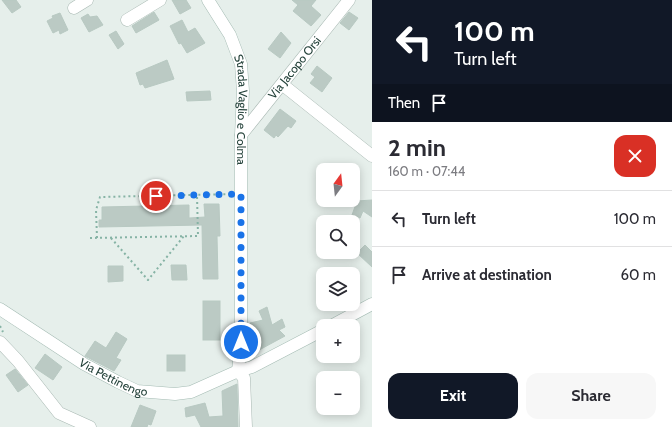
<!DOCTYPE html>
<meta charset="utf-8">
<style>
body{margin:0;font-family:Cabin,sans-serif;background:#f7f7f7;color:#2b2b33;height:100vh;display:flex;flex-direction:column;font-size:15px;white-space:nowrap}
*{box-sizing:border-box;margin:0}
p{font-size:13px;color:#7c7c81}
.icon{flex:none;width:22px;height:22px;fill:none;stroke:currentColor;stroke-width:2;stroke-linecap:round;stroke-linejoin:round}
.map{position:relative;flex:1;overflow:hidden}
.panel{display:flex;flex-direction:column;background:#fff;width:300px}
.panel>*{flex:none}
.top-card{background:#111827;color:#fff;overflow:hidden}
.needle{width:26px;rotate:15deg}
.controls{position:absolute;left:316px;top:163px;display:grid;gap:8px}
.controls a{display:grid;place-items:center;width:44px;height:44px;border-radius:8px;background:#fff;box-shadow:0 2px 10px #0003;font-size:20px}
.pin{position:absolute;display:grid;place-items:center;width:34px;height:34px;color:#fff;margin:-17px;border:2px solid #fff;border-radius:50%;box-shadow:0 1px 4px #0007}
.me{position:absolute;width:44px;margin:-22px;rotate:0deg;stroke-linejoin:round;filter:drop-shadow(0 0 3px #0008)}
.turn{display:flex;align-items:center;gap:14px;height:84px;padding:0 16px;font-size:18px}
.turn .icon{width:52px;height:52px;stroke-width:2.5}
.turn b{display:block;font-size:28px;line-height:34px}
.then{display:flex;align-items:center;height:38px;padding:0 16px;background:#0003;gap:8px;font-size:15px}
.round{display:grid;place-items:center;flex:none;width:42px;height:42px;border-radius:12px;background:#f7f7f7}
.head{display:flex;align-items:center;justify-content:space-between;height:68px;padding:0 16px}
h1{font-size:24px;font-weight:700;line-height:30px}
.cta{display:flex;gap:8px;margin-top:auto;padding:8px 16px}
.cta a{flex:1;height:46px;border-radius:12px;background:#111827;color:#fff;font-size:16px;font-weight:700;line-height:46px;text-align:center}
.cta a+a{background:#f7f7f7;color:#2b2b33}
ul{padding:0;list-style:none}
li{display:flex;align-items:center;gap:12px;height:56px;padding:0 16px;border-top:1px solid #e1e1e2}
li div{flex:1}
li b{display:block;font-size:15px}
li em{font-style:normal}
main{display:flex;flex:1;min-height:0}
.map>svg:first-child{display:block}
.building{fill:#bbcac4;stroke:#b8c9c2}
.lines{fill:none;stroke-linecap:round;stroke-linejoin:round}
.street-casing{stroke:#a8b8b2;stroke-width:13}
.secondary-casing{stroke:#a4bbb3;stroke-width:13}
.path{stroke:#86b3a5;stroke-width:2;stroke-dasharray:2 3;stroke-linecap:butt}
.street{stroke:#fff;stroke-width:12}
.secondary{stroke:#fff;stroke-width:12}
.route{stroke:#1a73e8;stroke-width:7;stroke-dasharray:0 12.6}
.labels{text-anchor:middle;stroke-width:3;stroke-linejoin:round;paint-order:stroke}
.street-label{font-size:12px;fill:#24423a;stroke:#f7fbf9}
</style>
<main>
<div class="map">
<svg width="372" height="427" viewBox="0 0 372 427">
<rect width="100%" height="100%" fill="#e6efeb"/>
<g class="building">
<path d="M 2,0 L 16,0 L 21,7 L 12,13 Z"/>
<path d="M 172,0 L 186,0 L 191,8 L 180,14 Z"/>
<path d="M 292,0 L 316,0 L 311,6 L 321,15 L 311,26 L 293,11 L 298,5 Z"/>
<path d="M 154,12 L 159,20 L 136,33 L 132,26 Z"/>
<path d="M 349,12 L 358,18 L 349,30 L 340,23 Z"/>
<path d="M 60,13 L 68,30 L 60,34 L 59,30 L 53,33 L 47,21 L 53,18 L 52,16 Z"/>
<path d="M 88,14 L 90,17 L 97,16 L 103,25 L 89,32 L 81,18 Z"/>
<path d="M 182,20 L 188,32 L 195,28 L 205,43 L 187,53 L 181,43 L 179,44 L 170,26 Z"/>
<path d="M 116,31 L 124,44 L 118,49 L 109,35 Z"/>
<path d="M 281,32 L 291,43 L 280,58 L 268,49 Z"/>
<path d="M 167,60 L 174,79 L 145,88 L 143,84 L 140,85 L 136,73 Z"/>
<path d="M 317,66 L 332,78 L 322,92 L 310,83 L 315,77 L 311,74 Z"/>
<path d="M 210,91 L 211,100 L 187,101 L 186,92 Z"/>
<path d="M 280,109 L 296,121 L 291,128 L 288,126 L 278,137 L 276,135 L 274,138 L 264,130 Z"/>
<path d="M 372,200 L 372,217 L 363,211 L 360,218 L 352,215 L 357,201 Z"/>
<path d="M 204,204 L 219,204 L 220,236 L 217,236 L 218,279 L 203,279 L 202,225 L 99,227 L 99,220 L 102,220 L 102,207 L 189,205 L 189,218 L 205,217 Z"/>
<path d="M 365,245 L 372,252 L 372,267 L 357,253 Z"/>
<path d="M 171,265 L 186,265 L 187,280 L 172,280 Z"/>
<path d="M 108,266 L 123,266 L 123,281 L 108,282 Z"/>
<rect x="203" y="301" width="17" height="39"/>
<path d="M 267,307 L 272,325 L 282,319 L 285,327 L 279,330 L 285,336 L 248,356 L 248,330 L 252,329 L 250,323 L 263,320 L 259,311 Z"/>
<path d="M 116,332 L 127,339 L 116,358 L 121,360 L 114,371 L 85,356 L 95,341 L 106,348 Z"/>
<path d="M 45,354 L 62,367 L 53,380 L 35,368 Z"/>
<rect x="167" y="355" width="18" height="16"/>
<path d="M 15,369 L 28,385 L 18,392 L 6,375 Z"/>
<path d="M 237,384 L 238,427 L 201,427 L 195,415 L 186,417 L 185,408 L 205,403 L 209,417 L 223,416 L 222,391 Z"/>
<path d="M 140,405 L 156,411 L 151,425 L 148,424 L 147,427 L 131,427 Z"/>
</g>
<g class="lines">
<defs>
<g id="street">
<path d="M 74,8 L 87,0"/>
<path d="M 127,20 L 160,0"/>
<path d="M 283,85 L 372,156"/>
<path id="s1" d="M 241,135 L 349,0"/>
<path d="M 0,342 L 18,361 L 59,413 L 90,427"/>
<path d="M 238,371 L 244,378 L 246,427"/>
</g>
<g id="secondary">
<path id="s2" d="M 208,0 L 230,35 L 241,64 L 243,91 L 241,135 L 241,342 L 238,371"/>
<path id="s3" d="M 0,309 L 84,364 L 118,382 L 137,391 L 175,394 L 191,392 L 238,371 L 252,367 L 323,330"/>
<path d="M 331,326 L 372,304"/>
</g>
</defs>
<use href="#street" class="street-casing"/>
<use href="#secondary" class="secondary-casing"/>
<g class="path">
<path d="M 90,238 L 198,236 L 197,195"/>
<path d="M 97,238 L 96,210 L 100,197 L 232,194"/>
<path d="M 111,238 L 148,280 L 184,236"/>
<path d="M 0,326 L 3,332"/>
</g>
<use href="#street" class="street"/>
<use href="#secondary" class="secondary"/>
</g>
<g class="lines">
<path class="route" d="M 156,196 L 241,194 L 241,342"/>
</g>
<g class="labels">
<g class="street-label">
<text dy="4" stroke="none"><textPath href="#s1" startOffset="86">Via Jacopo Orsi</textPath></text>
<text dy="4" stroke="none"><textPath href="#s2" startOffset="118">Strada Vaglio e Colma</textPath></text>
<text dy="4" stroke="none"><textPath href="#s3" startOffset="133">Via Pettinengo</textPath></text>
</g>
</g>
</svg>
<div class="controls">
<a><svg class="needle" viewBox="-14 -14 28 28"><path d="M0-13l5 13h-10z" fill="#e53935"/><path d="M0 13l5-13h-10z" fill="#7c7c81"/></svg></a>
<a><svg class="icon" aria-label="search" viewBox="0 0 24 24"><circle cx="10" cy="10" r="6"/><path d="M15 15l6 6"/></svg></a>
<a><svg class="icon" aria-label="layers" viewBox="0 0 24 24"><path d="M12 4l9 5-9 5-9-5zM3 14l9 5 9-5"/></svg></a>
<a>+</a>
<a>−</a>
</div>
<div class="pin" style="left:156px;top:196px;background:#d93025"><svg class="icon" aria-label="arrive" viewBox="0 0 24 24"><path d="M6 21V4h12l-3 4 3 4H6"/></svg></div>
<svg class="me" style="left:241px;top:342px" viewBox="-20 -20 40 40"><circle r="17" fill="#1a73e8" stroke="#fff" stroke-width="3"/><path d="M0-11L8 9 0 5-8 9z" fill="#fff"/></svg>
</div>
<section class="panel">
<div class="top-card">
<div class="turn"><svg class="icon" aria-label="left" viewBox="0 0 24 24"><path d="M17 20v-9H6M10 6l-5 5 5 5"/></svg><div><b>100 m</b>Turn left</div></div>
<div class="then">Then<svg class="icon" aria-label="arrive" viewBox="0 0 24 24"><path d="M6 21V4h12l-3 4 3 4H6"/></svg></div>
</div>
<div class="head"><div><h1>2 min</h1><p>160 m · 07:44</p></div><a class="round" style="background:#d93025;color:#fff"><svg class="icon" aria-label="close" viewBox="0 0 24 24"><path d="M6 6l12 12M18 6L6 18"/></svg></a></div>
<ul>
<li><svg class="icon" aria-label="left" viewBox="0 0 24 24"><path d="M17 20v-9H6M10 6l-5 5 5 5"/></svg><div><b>Turn left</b></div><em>100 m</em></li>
<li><svg class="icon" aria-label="arrive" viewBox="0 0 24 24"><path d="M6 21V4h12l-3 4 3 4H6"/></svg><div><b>Arrive at destination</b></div><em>60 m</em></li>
</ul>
<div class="cta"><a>Exit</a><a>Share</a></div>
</section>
</main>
